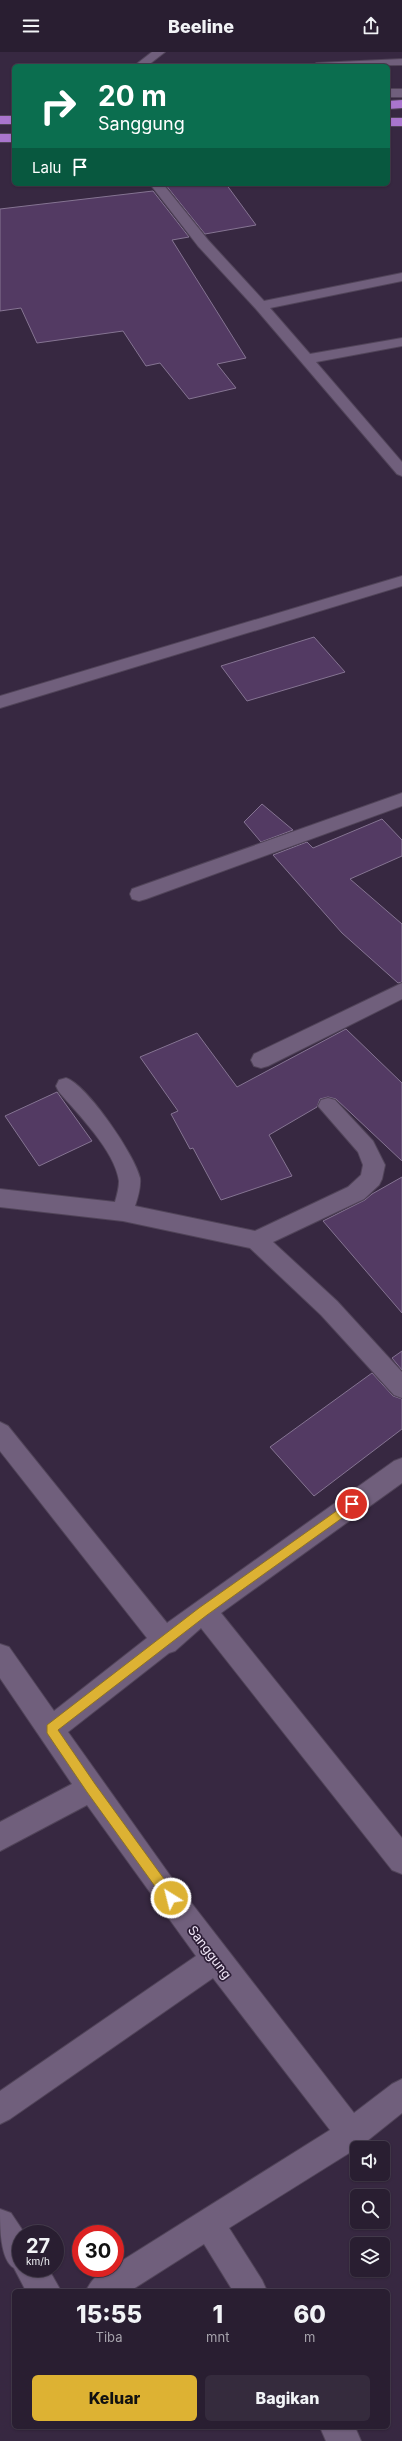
<!DOCTYPE html>
<html lang="id">
<style>
body{margin:0;font-family:Inter,sans-serif;background:#352b3d;color:#f1f3f6;height:100vh;display:flex;flex-direction:column;font-size:15px;white-space:nowrap}
*{box-sizing:border-box;margin:0}
p{font-size:13px;color:#a5a2ab}
.icon{flex:none;width:22px;height:22px;fill:none;stroke:currentColor;stroke-width:2;stroke-linecap:round;stroke-linejoin:round}
.map{position:relative;flex:1;overflow:hidden}
.drawer{position:absolute;left:12px;top:2237px;width:378px;height:140px;display:flex;flex-direction:column;background:#291e31;border-radius:6px;box-shadow:0 1px 3px #0004,0 0 0 1px #453c4d}
.drawer>*{flex:none}
.hud{position:absolute;left:12px;top:12px;width:378px;height:122px;border-radius:6px;box-shadow:0 1px 3px #0004,0 0 0 1px #453c4d;background:#0b6e4f;color:#fff;overflow:hidden}
.buttons{position:absolute;left:350px;top:2089px;display:grid;gap:8px}
.buttons a{display:grid;place-items:center;width:40px;height:40px;border-radius:6px;background:#291e31;box-shadow:0 1px 3px #0004,0 0 0 1px #453c4d;font-size:20px}
.speed{position:absolute;left:12px;top:2173px;display:flex;gap:8px;font-size:20px;font-weight:700;text-align:center}
.speed>*{display:grid;place-content:center;width:52px;height:52px;border-radius:50%;background:#291e31;box-shadow:0 1px 3px #0004,0 0 0 1px #453c4d;line-height:1}
.speed small{font-size:10px;font-weight:400}
.speed .limit{border:6px solid #d22;background:#fff;color:#111}
.pin{position:absolute;display:grid;place-items:center;width:34px;height:34px;color:#fff;margin:-17px;border:2px solid #fff;border-radius:50%;box-shadow:0 1px 4px #0007}
.me{position:absolute;width:44px;margin:-22px;rotate:324deg;stroke-linejoin:round;filter:drop-shadow(0 0 3px #0008)}
.turn{display:flex;align-items:center;gap:14px;height:84px;padding:0 20px;font-size:18px}
.turn .icon{width:52px;height:52px;stroke-width:2.5}
.turn b{display:block;font-size:28px;line-height:34px}
.then{display:flex;align-items:center;height:38px;padding:0 20px;background:#0003;gap:8px;font-size:15px}
.eta{display:flex;justify-content:space-evenly;align-items:center;height:68px;text-align:center}
.eta b{font-size:24px;font-weight:800;line-height:28px}
.button{display:flex;gap:8px;margin-top:auto;padding:8px 20px}
.button a{flex:1;height:46px;border-radius:6px;background:#ddb233;color:#111;font-size:16px;font-weight:800;line-height:46px;text-align:center}
.button a+a{background:#352b3d;color:#f1f3f6}
header{display:flex;justify-content:space-between;align-items:center;height:52px;padding:0 20px;background:#291e31;font-size:18px;font-weight:800}
.map>svg:first-child{display:block}
.building{fill:#533a63;stroke:#857492}
.lines{fill:none;stroke-linecap:round;stroke-linejoin:round}
.street-casing{stroke:#514459;stroke-width:2}
.highway-casing{stroke:#514459;stroke-width:2}
.street{fill:#705f7c;fill-rule:evenodd}
.highway{fill:#a975cd;fill-rule:evenodd}
.route{fill:#ddb233;stroke:#907421}
.labels{text-anchor:middle;stroke-width:3.5;stroke-linejoin:round;paint-order:stroke}
.near-street-label{font-size:13px;fill:#f2e8f9;stroke:#2d1e37}
</style>
<header><svg class="icon" aria-label="menu" viewBox="0 0 24 24"><path d="M4 6h16M4 12h16M4 18h16"/></svg>Beeline<svg class="icon" aria-label="share" viewBox="0 0 24 24"><path d="M12 15V3M7 8l5-5 5 5M5 13v7h14v-7"/></svg></header>
<div class="map">
<svg width="402" height="2389" viewBox="0 0 402 2389">
<rect width="100%" height="100%" fill="#372841"/>
<g class="building">
<path d="M 165,132 L 226,132 L 256,173 L 205,182 Z"/>
<path d="M 153,139 L 189,185 L 172,188 L 246,306 L 217,312 L 236,336 L 189,347 L 160,311 L 146,314 L 123,279 L 37,291 L 21,256 L 0,259 L 0,157 Z"/>
<path d="M 314,585 L 345,620 L 247,649 L 221,614 Z"/>
<path d="M 262,752 L 293,778 L 261,790 L 244,770 Z"/>
<path d="M 382,767 L 402,788 L 402,804 L 350,827 L 402,872 L 402,930 L 398,931 L 342,881 L 273,803 L 307,790 L 313,796 Z"/>
<path d="M 346,977 L 402,1031 L 402,1109 L 336,1047 L 328,1045 L 320,1047 L 317,1055 L 269,1083 L 292,1124 L 221,1148 L 193,1096 L 190,1097 L 171,1062 L 178,1059 L 140,1005 L 197,981 L 237,1035 Z"/>
<path d="M 57,1040 L 92,1089 L 39,1114 L 5,1064 Z"/>
<path d="M 402,1125 L 402,1261 L 323,1169 L 365,1148 L 372,1142 Z"/>
<path d="M 402,1299 L 402,1318 L 392,1306 Z"/>
<path d="M 372,1321 L 393,1344 L 402,1347 L 402,1377 L 314,1444 L 270,1395 Z"/>
</g>
<g class="lines">
<defs>
<g id="street">
<path d="M 152,0 L 165,0 L 147,14 L 134,14 Z"/>
<path d="M 402,7 L 402,13 L 311,14 L 317,11 Z"/>
<rect x="388" y="37" width="14" height="8"/>
<path d="M 150,132 L 163,132 L 208,188 L 264,249 L 402,221 L 402,229 L 270,256 L 310,302 L 402,286 L 402,294 L 316,310 L 402,410 L 402,424 L 397,422 L 256,257 L 198,194 Z"/>
<path d="M 402,524 L 402,534 L 0,656 L 0,644 Z"/>
<path d="M 402,741 L 402,754 L 146,847 L 139,849 L 132,847 L 130,842 L 132,837 Z"/>
<path d="M 402,931 L 402,947 L 268,1014 L 261,1016 L 254,1014 L 251,1008 L 254,1002 Z"/>
<path d="M 66,1026 C 87,1033 135,1103 140,1126 C 141,1135 138,1145 135,1154 L 255,1179 L 348,1135 L 361,1123 L 363,1113 L 358,1100 L 318,1054 L 321,1048 L 328,1046 L 335,1048 L 373,1089 L 385,1113 L 382,1127 L 379,1133 L 364,1147 L 273,1190 L 337,1249 L 402,1320 L 402,1346 L 394,1343 L 321,1263 L 250,1196 L 123,1169 L 0,1155 L 0,1137 L 115,1150 C 117,1143 119,1136 119,1129 C 115,1099 78,1062 59,1040 L 56,1034 L 59,1028 Z"/>
<path d="M 0,1370 L 8,1374 L 167,1571 L 394,1409 L 402,1406 L 402,1431 L 221,1561 L 402,1786 L 402,1822 L 392,1818 L 201,1576 L 175,1599 L 169,1601 L 68,1680 L 169,1822 L 354,2061 L 392,2032 L 402,2027 L 402,2061 L 362,2093 L 229,2176 L 262,2228 L 267,2239 L 233,2239 L 204,2192 L 130,2239 L 86,2239 C 91,2228 102,2216 115,2216 L 115,2213 L 330,2078 L 213,1926 L 10,2067 L 0,2072 L 0,2039 L 196,1904 L 87,1753 L 0,1799 L 0,1770 L 72,1732 L 0,1626 L 0,1592 L 9,1595 L 54,1659 L 147,1586 L 0,1399 Z"/>
<path d="M 0,2157 L 11,2161 L 25,2182 L 21,2182 L 21,2216 L 48,2216 L 61,2239 L 26,2239 L 14,2216 C 0,2208 0,2174 0,2157 Z"/>
<path d="M 320,2375 L 355,2375 L 361,2389 L 326,2389 Z"/>
</g>
<g id="highway">
<path d="M 402,48 L 402,56 L 388,57 L 388,49 Z"/>
<rect x="0" y="64" width="14" height="8"/>
<rect x="388" y="66" width="14" height="8"/>
<rect x="0" y="82" width="14" height="8"/>
</g>
</defs>
<use href="#street" class="street-casing"/>
<use href="#highway" class="highway-casing"/>
<use href="#street" class="street"/>
<use href="#highway" class="highway"/>
</g>
<path class="route" d="M 352,1448 L 356,1449 L 356,1456 L 207,1563 L 58,1678 L 95,1732 L 175,1842 L 175,1851 L 167,1851 L 87,1740 L 47,1681 L 47,1673 L 199,1556 Z"/>
<g class="labels">
<g class="near-street-label">
<text transform="translate(210 1900) rotate(53)" y="5">Sanggung</text>
</g>
</g>
</svg>
<div class="buttons">
<a><svg class="icon" aria-label="sound" viewBox="0 0 24 24"><path d="M4 9h4l5-4v14l-5-4H4zM17 9q2 3 0 6"/></svg></a>
<a><svg class="icon" aria-label="search" viewBox="0 0 24 24"><circle cx="10" cy="10" r="6"/><path d="M15 15l6 6"/></svg></a>
<a><svg class="icon" aria-label="layers" viewBox="0 0 24 24"><path d="M12 4l9 5-9 5-9-5zM3 14l9 5 9-5"/></svg></a>
</div>
<div class="speed"><div>27<small>km/h</small></div><div class="limit">30</div></div>
<div class="pin" style="left:352px;top:1452px;background:#d93025"><svg class="icon" aria-label="arrive" viewBox="0 0 24 24"><path d="M6 21V4h12l-3 4 3 4H6"/></svg></div>
<svg class="me" style="left:171px;top:1846px" viewBox="-20 -20 40 40"><circle r="17" fill="#ddb233" stroke="#fff" stroke-width="3"/><path d="M0-11L8 9 0 5-8 9z" fill="#fff"/></svg>
<div class="hud">
<div class="turn"><svg class="icon" aria-label="right" viewBox="0 0 24 24"><path d="M7 20v-9h11M14 6l5 5-5 5"/></svg><div><b>20 m</b>Sanggung</div></div>
<div class="then">Lalu<svg class="icon" aria-label="arrive" viewBox="0 0 24 24"><path d="M6 21V4h12l-3 4 3 4H6"/></svg></div>
</div>
<section class="drawer">
<div class="eta">
<div><b>15:55</b><p>Tiba</p></div>
<div><b>1</b><p>mnt</p></div>
<div><b>60</b><p>m</p></div>
</div>
<div class="button"><a>Keluar</a><a>Bagikan</a></div>
</section>
</div>
